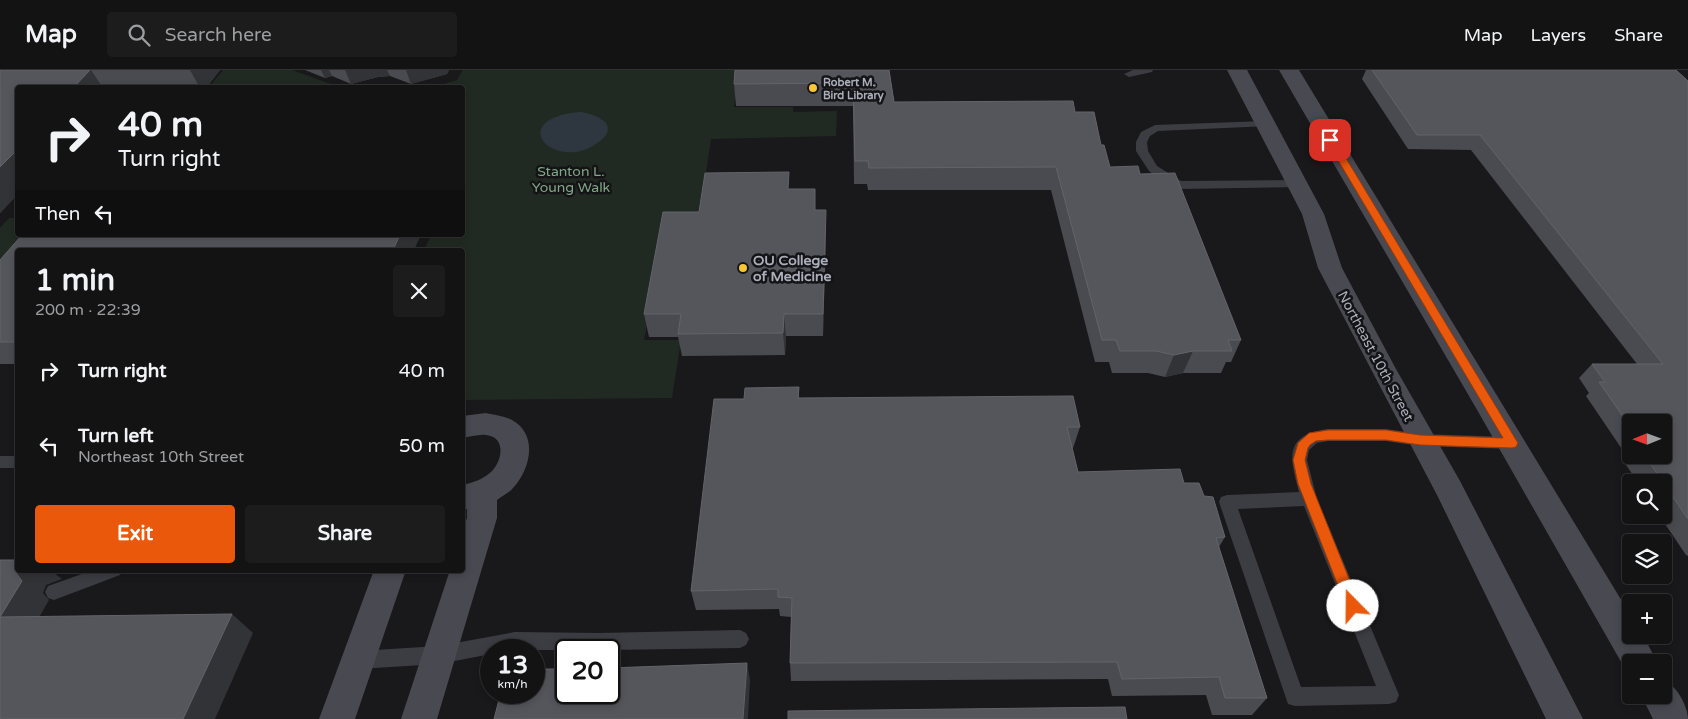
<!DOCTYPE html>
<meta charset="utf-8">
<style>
body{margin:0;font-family:"Varela Round",sans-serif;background:#1c1c1d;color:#f1f3f6;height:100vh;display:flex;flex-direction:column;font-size:19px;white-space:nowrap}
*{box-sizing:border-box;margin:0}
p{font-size:16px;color:#9d9ea0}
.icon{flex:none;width:28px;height:28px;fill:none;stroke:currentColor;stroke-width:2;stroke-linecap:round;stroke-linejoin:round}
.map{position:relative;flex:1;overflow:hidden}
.details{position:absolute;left:15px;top:178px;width:450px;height:325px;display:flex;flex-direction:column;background:#131314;border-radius:5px;box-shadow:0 2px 8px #0003,0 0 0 1px #323234}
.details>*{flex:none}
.banner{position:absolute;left:15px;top:15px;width:450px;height:152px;border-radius:5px;box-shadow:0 2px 8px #0003,0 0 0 1px #323234;background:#131314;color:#f1f3f6;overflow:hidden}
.needle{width:32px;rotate:269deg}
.controls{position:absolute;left:1622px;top:344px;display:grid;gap:10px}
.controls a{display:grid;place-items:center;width:50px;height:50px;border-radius:5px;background:#131314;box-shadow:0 2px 8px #0003,0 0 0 1px #323234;font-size:25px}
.speed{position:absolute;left:480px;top:569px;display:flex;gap:10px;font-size:25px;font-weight:700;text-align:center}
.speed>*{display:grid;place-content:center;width:65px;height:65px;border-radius:50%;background:#131314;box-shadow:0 2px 8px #0003,0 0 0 1px #323234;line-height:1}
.speed small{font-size:12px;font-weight:400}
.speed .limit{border:2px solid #111;border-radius:8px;background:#fff;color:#111}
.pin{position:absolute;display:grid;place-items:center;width:42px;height:42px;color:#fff;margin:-21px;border-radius:10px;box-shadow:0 2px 8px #0006}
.me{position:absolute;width:55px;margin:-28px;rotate:338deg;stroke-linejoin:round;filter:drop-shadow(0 0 4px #0008)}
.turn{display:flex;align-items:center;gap:18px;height:105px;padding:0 20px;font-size:22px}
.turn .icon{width:65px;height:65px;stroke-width:2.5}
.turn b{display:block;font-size:35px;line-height:42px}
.then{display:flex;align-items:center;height:48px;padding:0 20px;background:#0003;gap:10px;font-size:19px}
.round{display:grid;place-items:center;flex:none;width:52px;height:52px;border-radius:5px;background:#1c1c1d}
.headline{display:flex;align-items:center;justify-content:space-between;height:85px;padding:0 20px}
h1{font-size:30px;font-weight:700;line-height:38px}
.primary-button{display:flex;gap:10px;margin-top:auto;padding:10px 20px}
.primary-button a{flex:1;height:58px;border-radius:5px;background:#ea580c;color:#fff;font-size:20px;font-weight:700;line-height:58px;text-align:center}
.primary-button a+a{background:#1c1c1d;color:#f1f3f6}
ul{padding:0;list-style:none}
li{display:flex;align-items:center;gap:15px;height:75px;padding:0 20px}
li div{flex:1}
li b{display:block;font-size:19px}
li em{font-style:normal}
header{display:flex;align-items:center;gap:30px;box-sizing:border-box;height:70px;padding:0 25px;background:#131314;border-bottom:1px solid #323234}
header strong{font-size:24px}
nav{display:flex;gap:28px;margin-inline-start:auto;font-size:18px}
.search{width:350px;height:45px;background:#1c1c1d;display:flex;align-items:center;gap:12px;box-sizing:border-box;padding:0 18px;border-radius:5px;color:#9d9ea0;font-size:19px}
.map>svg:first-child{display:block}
.green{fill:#212a22}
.water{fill:#2e3740}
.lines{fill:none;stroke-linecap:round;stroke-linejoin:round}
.lane{fill:#3c3c43;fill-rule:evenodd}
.secondary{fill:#484951;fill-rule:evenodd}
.wall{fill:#4a4b50;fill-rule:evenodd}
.shaded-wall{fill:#323336}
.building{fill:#55565c;stroke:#62646a}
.route{fill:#ea580c;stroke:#983908}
.poi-dot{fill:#f9c534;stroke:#141417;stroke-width:2}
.labels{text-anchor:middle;stroke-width:5;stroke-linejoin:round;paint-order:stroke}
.far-poi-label{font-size:11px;font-weight:bold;fill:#abafbb;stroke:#141417;text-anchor:start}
.park-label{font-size:14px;fill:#82a787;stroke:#141417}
.poi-label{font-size:14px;font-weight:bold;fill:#abafbb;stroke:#141417;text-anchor:start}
.street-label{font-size:14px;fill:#abafbb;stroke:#141417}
</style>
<header>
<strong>Map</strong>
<div class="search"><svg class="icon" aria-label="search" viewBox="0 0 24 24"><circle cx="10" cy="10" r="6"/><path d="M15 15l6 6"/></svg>Search here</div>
<nav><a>Map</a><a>Layers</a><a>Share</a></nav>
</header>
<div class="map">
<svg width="1688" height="649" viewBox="0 0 1688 649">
<rect width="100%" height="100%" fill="#19191b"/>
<g class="green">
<path d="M 223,0 L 292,0 L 339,17 L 209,17 Z"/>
<path d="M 463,0 L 738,0 L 734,37 L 793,37 L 793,42 L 837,41 L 836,66 L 711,69 L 697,163 L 665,163 L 644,270 L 681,270 L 672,328 L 463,330 L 462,180 L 455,180 L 455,178 L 425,178 L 431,165 L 462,165 L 462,18 L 433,17 L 457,10 Z"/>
<path d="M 9,148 L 17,148 L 18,165 L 58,165 L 18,180 L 0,193 L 0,158 Z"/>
</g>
<path class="water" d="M 580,42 C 595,44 621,54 600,71 C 556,106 502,49 580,42 Z"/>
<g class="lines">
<g class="lane">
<path d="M 1133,0 L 1153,0 L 1152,2 L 1129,7 L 1124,4 Z"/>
<path d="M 1265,51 L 1269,52 L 1271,54 L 1269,56 L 1158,61 L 1150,66 L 1147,72 L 1148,81 L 1157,96 L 1181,111 L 1298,110 L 1302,111 L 1304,114 L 1302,117 L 1179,119 L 1166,114 L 1149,101 L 1136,81 L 1136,72 L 1141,62 L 1155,55 Z"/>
<path d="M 1328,359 L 1386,359 L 1420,364 L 1512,367 L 1518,369 L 1520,373 L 1518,377 L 1512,379 L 1420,376 L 1386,371 L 1328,371 L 1317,373 L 1309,380 L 1307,390 L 1317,429 L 1399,625 L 1396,632 L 1389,634 L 1295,636 L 1288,634 L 1219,432 L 1221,427 L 1227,425 L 1299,422 C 1290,388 1283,365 1328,359 ZM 1304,436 L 1376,616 L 1301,617 L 1238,439 Z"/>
<rect x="0" y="386" width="18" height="12"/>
<path d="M 93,500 L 123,500 L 120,505 L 54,530 L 48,528 L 45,522 L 48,516 Z"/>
<path d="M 740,560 L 746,563 L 749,569 L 746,575 L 740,578 L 609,580 L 491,580 L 491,584 L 439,594 L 358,599 L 351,596 L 349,590 L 351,584 L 358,581 L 439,576 L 515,562 L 598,563 Z"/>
</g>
<g class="secondary">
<path d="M 1227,0 L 1247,0 L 1324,144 L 1342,198 L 1396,299 L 1460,411 L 1583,649 L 1546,649 L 1438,427 L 1318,198 L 1302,144 Z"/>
<path d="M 1279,0 L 1299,0 L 1631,546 L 1631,565 L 1643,565 L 1657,592 L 1631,592 L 1631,605 L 1628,604 L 1476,338 Z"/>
<path d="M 486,343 C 494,345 505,346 512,350 C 539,365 530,400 513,418 C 509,423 502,426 497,430 L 497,448 L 437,649 L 401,649 L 450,500 L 462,500 L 462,461 L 467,448 L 467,439 L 462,440 L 462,415 C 473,413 483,409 491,402 C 502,392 507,367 486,365 C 479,364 470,367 462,368 L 462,346 Z"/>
<path d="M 374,500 L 406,500 L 355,649 L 319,649 Z"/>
<path d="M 1664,610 C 1676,615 1688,636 1688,649 L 1653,649 L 1641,625 L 1664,625 Z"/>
</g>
</g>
<g class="wall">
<path d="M 0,0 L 220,0 L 206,18 L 18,18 L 18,124 L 0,143 Z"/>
<path d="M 305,0 L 449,0 L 447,4 L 411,14 L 390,6 L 378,7 L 351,14 L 332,6 L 325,8 Z"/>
<path d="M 889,0 L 894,32 L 1075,42 L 1101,75 L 1110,97 L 1140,104 L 1241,270 L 1231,292 L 1226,292 L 1221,303 L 1183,303 L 1165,307 L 1148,303 L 1112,303 L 1109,292 L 1095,292 L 1051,120 L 868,120 L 867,114 L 854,114 L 853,36 L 736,36 L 734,14 Z"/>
<path d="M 1366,0 L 1676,0 L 1688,11 L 1688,486 L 1686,485 L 1659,445 L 1664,445 L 1664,412 L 1638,412 L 1626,395 L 1630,391 L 1586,326 L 1589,323 L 1579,308 L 1592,294 L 1637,294 L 1471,80 L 1408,79 L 1362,9 ZM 1631,352 L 1664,385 L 1631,385 Z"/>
<path d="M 790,119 L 815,140 L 826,163 L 823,266 L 786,266 L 785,285 L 682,286 L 678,267 L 649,267 L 644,244 L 699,142 Z"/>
<path d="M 18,180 L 18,294 L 0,294 L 0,190 Z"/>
<path d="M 799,317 L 799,328 L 1080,357 L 1073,378 L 1072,378 L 1078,402 L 1184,413 L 1204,426 L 1225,467 L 1219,477 L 1267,628 L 1252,645 L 1212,645 L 1206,625 L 1112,626 L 1108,609 L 791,611 L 790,593 L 791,547 L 780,546 L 779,539 L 696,540 L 691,521 L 744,329 Z"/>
</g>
<g class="shaded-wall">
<path d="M 90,0 L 91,0 L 103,18 L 73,18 Z"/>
<path d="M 190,0 L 220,0 L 206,18 L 200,18 Z"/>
<path d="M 321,0 L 329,0 L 332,6 L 325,8 Z"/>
<path d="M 345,0 L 387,0 L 390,6 L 378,7 L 351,14 Z"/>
<path d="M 406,0 L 449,0 L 447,4 L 411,14 Z"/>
<path d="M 18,79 L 18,124 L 0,143 L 0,97 Z"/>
<path d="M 826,140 L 826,163 L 823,266 L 823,244 Z"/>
<path d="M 400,165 L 421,165 L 414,180 L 393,180 Z"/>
<path d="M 784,244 L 786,266 L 785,285 L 783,263 Z"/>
<path d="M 1193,281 L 1183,303 L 1165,307 L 1174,285 Z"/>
<path d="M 18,500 L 50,500 L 62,509 L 46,515 L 43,523 L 49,530 L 29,565 L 0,547 Z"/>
<path d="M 232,544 L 253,563 L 215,649 L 183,649 Z"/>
<path d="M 747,593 L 750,610 L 748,649 L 743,649 Z"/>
</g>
<g class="building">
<path d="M 0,0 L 90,0 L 73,18 L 18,18 L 18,79 L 0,97 Z"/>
<path d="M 735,0 L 889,0 L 894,32 L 1073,31 L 1075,42 L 1094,42 L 1101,75 L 1104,75 L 1110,97 L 1138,96 L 1140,104 L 1175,103 L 1241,270 L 1228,270 L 1232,281 L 1193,281 L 1174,285 L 1156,281 L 1120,281 L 1116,270 L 1102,270 L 1056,97 L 869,98 L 868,91 L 855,91 L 853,13 L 734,14 Z"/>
<path d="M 1372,0 L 1676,0 L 1688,11 L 1688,449 L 1664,414 L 1664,412 L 1663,412 L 1644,385 L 1664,385 L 1664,352 L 1631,352 L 1631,358 L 1599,312 L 1605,312 L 1592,294 L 1663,294 L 1480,65 L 1417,65 Z"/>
<path d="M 789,102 L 788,119 L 815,119 L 815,140 L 826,140 L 823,244 L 784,244 L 783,263 L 678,264 L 681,244 L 644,244 L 663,142 L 699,142 L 705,103 Z"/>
<path d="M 22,165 L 400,165 L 393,180 L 18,180 L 18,272 L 0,272 L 0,190 Z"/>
<path d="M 799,317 L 798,328 L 1073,326 L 1080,357 L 1067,357 L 1078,402 L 1180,399 L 1184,413 L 1199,413 L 1204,426 L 1213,427 L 1225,467 L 1216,468 L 1267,628 L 1225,628 L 1219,607 L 1122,609 L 1117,592 L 790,593 L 792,528 L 778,527 L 778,519 L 691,521 L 714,329 L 744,329 L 745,318 Z"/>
<path d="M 0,490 L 18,490 L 18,500 L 16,503 L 22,511 L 0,547 L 232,544 L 183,649 L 0,649 Z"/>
<path d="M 747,593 L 743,649 L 494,649 L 501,622 L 534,622 L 534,599 L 566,599 L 566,622 L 609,622 L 609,598 Z"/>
<path d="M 1125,637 L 1127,649 L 788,649 L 788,641 Z"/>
</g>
<path class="route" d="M 1330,67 L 1335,70 L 1518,373 L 1516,377 L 1512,378 L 1420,375 L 1386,370 L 1328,370 L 1316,371 L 1310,375 L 1308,378 L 1305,390 L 1311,414 L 1360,536 L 1358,540 L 1353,542 L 1348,540 L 1346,536 L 1298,414 L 1293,390 L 1298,373 L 1309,363 L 1328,360 L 1386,360 L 1420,365 L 1503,368 L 1326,70 Z"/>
<g class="poi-dot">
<circle cx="813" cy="18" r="5"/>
<circle cx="743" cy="198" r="5"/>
</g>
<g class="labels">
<g class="far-poi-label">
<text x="823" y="16">Robert M.<tspan x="823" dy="13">Bird Library</tspan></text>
</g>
<g class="park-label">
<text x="571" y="106">Stanton L.<tspan x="571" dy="16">Young Walk</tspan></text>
</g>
<g class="poi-label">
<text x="753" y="195">OU College<tspan x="753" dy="16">of Medicine</tspan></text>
</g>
<g class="street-label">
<text transform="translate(1376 286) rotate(62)" y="5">Northeast 10th Street</text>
</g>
</g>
</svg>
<div class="controls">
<a><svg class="needle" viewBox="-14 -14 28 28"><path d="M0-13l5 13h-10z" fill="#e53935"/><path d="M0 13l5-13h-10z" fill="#9d9ea0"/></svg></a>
<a><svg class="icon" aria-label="search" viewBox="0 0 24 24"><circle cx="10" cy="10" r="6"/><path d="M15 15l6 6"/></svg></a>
<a><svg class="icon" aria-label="layers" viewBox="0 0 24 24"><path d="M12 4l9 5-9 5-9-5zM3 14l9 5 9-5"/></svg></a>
<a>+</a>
<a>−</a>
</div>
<div class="speed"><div>13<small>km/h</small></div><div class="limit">20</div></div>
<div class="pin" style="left:1330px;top:70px;background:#d93025"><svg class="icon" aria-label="arrive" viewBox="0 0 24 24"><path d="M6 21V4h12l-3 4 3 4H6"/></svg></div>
<svg class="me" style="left:1353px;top:536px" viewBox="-20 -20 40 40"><circle r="19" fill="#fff"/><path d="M0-13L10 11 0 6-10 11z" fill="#ea580c"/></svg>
<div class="banner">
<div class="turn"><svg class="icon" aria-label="right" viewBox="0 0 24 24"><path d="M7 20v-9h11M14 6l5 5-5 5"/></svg><div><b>40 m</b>Turn right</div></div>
<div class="then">Then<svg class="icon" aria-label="left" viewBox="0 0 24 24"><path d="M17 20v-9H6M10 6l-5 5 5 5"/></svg></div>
</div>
<section class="details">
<div class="headline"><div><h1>1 min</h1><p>200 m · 22:39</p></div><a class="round"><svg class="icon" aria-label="close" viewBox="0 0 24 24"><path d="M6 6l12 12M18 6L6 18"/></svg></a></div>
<ul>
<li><svg class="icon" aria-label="right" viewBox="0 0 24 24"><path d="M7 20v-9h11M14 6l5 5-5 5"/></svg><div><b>Turn right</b></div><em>40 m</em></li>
<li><svg class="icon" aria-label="left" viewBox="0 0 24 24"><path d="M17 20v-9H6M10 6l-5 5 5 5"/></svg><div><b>Turn left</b><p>Northeast 10th Street</p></div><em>50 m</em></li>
</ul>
<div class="primary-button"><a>Exit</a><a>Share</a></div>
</section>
</div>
